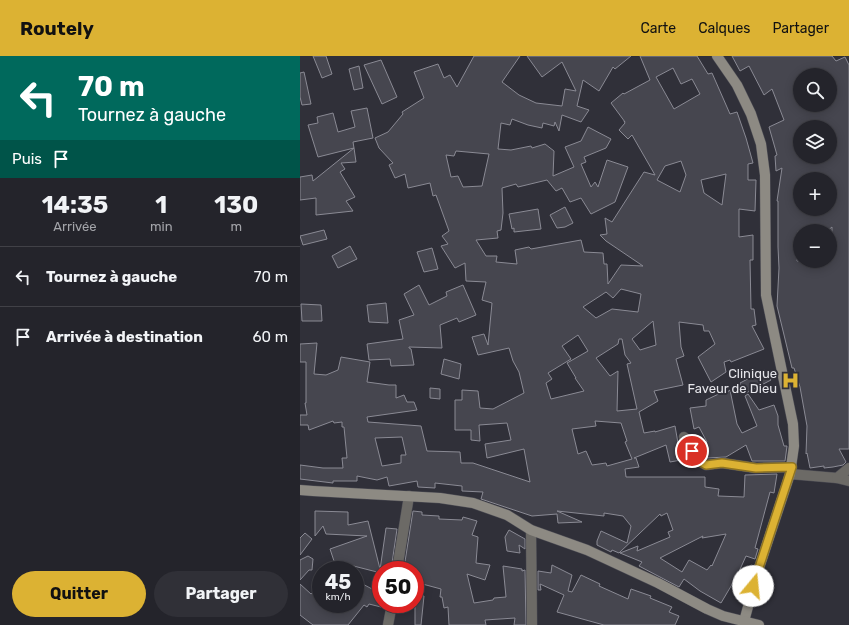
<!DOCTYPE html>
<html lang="fr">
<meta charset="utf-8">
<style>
body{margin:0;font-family:Rubik,sans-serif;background:#303037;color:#f1f3f6;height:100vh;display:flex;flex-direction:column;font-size:15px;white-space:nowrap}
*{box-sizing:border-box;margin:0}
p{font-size:13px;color:#a3a4a9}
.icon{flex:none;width:22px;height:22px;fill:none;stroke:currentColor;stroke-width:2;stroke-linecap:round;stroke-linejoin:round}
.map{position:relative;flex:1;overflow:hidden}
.sheet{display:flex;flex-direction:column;background:#24242b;width:300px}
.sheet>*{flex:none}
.banner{background:#00695c;color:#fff;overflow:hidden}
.controls{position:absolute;left:493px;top:12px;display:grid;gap:8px}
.controls a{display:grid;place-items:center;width:44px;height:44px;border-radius:50%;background:#24242b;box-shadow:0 2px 10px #0003,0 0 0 1px #414147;font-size:20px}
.speed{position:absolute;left:12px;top:505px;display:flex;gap:8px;font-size:20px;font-weight:700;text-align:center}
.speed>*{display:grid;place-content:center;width:52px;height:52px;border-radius:50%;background:#24242b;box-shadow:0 2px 10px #0003,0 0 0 1px #414147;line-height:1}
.speed small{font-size:10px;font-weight:400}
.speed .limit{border:6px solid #d22;background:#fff;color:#111}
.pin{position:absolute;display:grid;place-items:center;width:34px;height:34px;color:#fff;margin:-17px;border:2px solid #fff;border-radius:50%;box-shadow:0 1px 4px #0007}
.me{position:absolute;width:44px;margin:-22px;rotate:17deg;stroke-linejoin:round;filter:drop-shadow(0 0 3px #0008)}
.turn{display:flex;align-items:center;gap:14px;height:84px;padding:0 12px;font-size:18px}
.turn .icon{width:52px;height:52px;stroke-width:2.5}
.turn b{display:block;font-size:28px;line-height:34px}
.then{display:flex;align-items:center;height:38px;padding:0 12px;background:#0003;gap:8px;font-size:15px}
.eta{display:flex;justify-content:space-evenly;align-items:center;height:68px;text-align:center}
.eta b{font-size:24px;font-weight:700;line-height:28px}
.action{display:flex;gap:8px;margin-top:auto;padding:8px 12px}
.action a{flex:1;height:46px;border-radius:24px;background:#dcb233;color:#111;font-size:16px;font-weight:700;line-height:46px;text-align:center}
.action a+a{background:#303037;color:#f1f3f6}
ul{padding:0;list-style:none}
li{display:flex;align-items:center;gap:12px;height:60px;padding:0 12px;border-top:1px solid #414147}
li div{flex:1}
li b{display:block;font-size:15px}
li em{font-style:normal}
header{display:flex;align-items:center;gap:24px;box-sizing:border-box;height:56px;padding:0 20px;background:#dcb233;color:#111}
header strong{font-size:19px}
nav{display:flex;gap:22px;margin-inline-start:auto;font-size:14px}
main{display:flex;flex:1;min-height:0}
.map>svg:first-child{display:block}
.building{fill:#46464f;stroke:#8a8a94;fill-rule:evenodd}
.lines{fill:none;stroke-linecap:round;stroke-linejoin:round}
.street-casing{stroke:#4d4d55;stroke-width:11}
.secondary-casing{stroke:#4d4d55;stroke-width:11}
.street{stroke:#6c6a66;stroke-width:10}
.secondary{stroke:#8d8a83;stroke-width:10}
.route-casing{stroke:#8f7421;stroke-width:10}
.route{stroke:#dcb233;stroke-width:7}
.labels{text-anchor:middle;stroke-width:4;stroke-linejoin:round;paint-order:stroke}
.poi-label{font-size:13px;fill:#e5e5ea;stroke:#303039;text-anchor:end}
</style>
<header>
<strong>Routely</strong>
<nav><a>Carte</a><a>Calques</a><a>Partager</a></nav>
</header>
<main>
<section class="sheet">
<div class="banner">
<div class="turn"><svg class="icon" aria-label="left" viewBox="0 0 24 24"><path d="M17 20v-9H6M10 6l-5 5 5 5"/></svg><div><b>70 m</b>Tournez à gauche</div></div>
<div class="then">Puis<svg class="icon" aria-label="arrive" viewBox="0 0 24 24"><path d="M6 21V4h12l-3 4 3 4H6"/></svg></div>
</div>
<div class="eta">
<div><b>14:35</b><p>Arrivée</p></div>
<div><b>1</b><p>min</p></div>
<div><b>130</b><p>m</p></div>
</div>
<ul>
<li><svg class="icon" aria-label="left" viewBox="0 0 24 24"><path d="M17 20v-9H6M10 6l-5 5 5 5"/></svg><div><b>Tournez à gauche</b></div><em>70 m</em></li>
<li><svg class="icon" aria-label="arrive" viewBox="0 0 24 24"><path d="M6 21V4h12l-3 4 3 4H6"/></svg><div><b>Arrivée à destination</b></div><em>60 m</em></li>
</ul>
<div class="action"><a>Quitter</a><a>Partager</a></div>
</section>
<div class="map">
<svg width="549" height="569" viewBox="0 0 549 569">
<rect width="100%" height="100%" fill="#303039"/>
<g class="building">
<path d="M 13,0 L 26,0 L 32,18 L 22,22 Z"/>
<path d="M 174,0 L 220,0 L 202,26 L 219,39 L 236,47 L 262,50 L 265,33 L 276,35 L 262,6 L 242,21 L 227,0 L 331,0 L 315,13 L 313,11 L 299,35 L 283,24 L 277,50 L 289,54 L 281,66 L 262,59 L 259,75 L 255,66 L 254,70 L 243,67 L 242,72 L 228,69 L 212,63 L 210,69 L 201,67 L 198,93 L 211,94 L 231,90 L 232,92 L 245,88 L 254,95 L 253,120 L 274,111 L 265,91 L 281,85 L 288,71 L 311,83 L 306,92 L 284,101 L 286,106 L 281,108 L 291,131 L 295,126 L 298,131 L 307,104 L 328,111 L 315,146 L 291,158 L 281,142 L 270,146 L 262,132 L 256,135 L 247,124 L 218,131 L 216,128 L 202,132 L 203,157 L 201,174 L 197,175 L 198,182 L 176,184 L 186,200 L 197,200 L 196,206 L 217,208 L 215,194 L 229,191 L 231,193 L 281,184 L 284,196 L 303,197 L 304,208 L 307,208 L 308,228 L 321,209 L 343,210 L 306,185 L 300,179 L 307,178 L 305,162 L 312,166 L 344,116 L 355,119 L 332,79 L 328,83 L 319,74 L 325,67 L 324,65 L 325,66 L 311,47 L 323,37 L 324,38 L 350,24 L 340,0 L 397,0 L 408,18 L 412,17 L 430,58 L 437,56 L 446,82 L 453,107 L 448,108 L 448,124 L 456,124 L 455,155 L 439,153 L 439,181 L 453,179 L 453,204 L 450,204 L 451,253 L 454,253 L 456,269 L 452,270 L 464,293 L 431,306 L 430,304 L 424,306 L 426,316 L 411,326 L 398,301 L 415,288 L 409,275 L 404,275 L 403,269 L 379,266 L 381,291 L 384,300 L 376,303 L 383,329 L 354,335 L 358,345 L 339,356 L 344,377 L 355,375 L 355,376 L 375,370 L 381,404 L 370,406 L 366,389 L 334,402 L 336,402 L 339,411 L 325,413 L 326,421 L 405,421 L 405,431 L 419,433 L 418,440 L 444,441 L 445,419 L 477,418 L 474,437 L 470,436 L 455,492 L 458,493 L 455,503 L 446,500 L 437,520 L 421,547 L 400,535 L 384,523 L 379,531 L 339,510 L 342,506 L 320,497 L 338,490 L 337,495 L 370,481 L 368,476 L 373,474 L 367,457 L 361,460 L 360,458 L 319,497 L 312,494 L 311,496 L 297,489 L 297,485 L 301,475 L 327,487 L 331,470 L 323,460 L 304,457 L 304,460 L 257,455 L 282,466 L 258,467 L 257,458 L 232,460 L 181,443 L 183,436 L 162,435 L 162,430 L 135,427 L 135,432 L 118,431 L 117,425 L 89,430 L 87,421 L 77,424 L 57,420 L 57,425 L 33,425 L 33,427 L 0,423 L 0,409 L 23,412 L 43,412 L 42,402 L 47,402 L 44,371 L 42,371 L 42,366 L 34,367 L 33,365 L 9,374 L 8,369 L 0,369 L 0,359 L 7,359 L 5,347 L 6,347 L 6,306 L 0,306 L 0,288 L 17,287 L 14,318 L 26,319 L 38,314 L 41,301 L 70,306 L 67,326 L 89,329 L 96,329 L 96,342 L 104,339 L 107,346 L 114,346 L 117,354 L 67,361 L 68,366 L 121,370 L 127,395 L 160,396 L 161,407 L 173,407 L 230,426 L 224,393 L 187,402 L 185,388 L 211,384 L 207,367 L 179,369 L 180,385 L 171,384 L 171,374 L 155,374 L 155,344 L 162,344 L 162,334 L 178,335 L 180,352 L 193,353 L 224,337 L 219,316 L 213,305 L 209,292 L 178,299 L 172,281 L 184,278 L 188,289 L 192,247 L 182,244 L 186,226 L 166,225 L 165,207 L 155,212 L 141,190 L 148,188 L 142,180 L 149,175 L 136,139 L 133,140 L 130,127 L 108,132 L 105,118 L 95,122 L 89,109 L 93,107 L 79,92 L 75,82 L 88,76 L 103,58 L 102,56 L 124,42 L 114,16 L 138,8 L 144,22 L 150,19 L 157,31 ZM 373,12 L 381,28 L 392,23 L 400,38 L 374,53 L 356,21 ZM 156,95 L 189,98 L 182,130 L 163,131 L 158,120 L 151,121 L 146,99 L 154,100 ZM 381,105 L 386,119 L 380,136 L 357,124 L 365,110 ZM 426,118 L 422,149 L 404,137 L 401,124 ZM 321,233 L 341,238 L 338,256 L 312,253 L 296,262 L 283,251 L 306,236 L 313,242 ZM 353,265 L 356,289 L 340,294 L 332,283 ZM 278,279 L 288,295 L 267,307 L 276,322 L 275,322 L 284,335 L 251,343 L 246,327 L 252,323 L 248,317 L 271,303 L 262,290 ZM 319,283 L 322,283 L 325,299 L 331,307 L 327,308 L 337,353 L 317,355 L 318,315 L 310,320 L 296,302 L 318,288 ZM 295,365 L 321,367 L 327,385 L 325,386 L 332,403 L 307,410 L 306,407 L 292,409 L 286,395 L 278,398 L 272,373 L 296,370 ZM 102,381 L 106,399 L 101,399 L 101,407 L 82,410 L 75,382 ZM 426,478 L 412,510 L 411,509 L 407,514 L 389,504 L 382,516 L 360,502 L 403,480 L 402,482 Z"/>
<path d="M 432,0 L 532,0 L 536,5 L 545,1 L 549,9 L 549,393 L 539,393 L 546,406 L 543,409 L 533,411 L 524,412 L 524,410 L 510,412 L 507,397 L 506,398 L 507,370 L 500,331 L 494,312 L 492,312 L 477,250 L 479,212 L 478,191 L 478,145 L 477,145 L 482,112 L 476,115 L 475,100 L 477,99 L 469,71 L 484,64 L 472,33 L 464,39 L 449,10 L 440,15 ZM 500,19 L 530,19 L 530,49 L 500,49 ZM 500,71 L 530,71 L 530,101 L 500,101 ZM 500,123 L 530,123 L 530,153 L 500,153 ZM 532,171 L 531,205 L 497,205 L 498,175 L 527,175 Z"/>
<path d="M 81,4 L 97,41 L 82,48 L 64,9 Z"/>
<path d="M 59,10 L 63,32 L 54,34 L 49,13 Z"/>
<path d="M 4,16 L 11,48 L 2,49 L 0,41 L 0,17 Z"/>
<path d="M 67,52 L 73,82 L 53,86 L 54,92 L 18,101 L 8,69 L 18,67 L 17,61 L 33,57 L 38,76 L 55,71 L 51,55 Z"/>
<path d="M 54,92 L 56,106 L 41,107 L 45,113 L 40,116 L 55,141 L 46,145 L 53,155 L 16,159 L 16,142 L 0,144 L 0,121 L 12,119 L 13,125 Z"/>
<path d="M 265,151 L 273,167 L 265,171 L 257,172 L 250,159 Z"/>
<path d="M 238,153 L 241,173 L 214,176 L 214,172 L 212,173 L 209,158 Z"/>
<path d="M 24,174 L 27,183 L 3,189 L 0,180 Z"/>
<path d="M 50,190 L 57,203 L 38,212 L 32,200 Z"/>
<path d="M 132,192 L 138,213 L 124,216 L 117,196 Z"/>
<path d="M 119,229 L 129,249 L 147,240 L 146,236 L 163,229 L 176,259 L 159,266 L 157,262 L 140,269 L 142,292 L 109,291 L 109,292 L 111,293 L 114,309 L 91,310 L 90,303 L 69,304 L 67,288 L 103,283 L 99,264 L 114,259 L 104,238 Z"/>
<path d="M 86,247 L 88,267 L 69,266 L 67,249 Z"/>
<path d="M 1,248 L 21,249 L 22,265 L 2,265 Z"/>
<path d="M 144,303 L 161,308 L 159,323 L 141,318 Z"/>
<path d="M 465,314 L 471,324 L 444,338 L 440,327 Z"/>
<path d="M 130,332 L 140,333 L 140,343 L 130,342 Z"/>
<path d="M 430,334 L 437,368 L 442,377 L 457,370 L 445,340 L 448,338 L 459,354 L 474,349 L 478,360 L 478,369 L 484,390 L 487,390 L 485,405 L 452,405 L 446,389 L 426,401 L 407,402 L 401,397 L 398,393 L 407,386 L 399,371 L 394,373 L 390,352 L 406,350 L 406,344 L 425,335 L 426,337 Z"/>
<path d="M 15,455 L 48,456 L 48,469 L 68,465 L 81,517 L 34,505 L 30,493 L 67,480 L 26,478 L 23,470 L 15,480 Z"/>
<path d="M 113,455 L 122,456 L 122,459 L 139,460 L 139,463 L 162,464 L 163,461 L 177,465 L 172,479 L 178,481 L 176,507 L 190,509 L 185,524 L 167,518 L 174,547 L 193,544 L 194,542 L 206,541 L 203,510 L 222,513 L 222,515 L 225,514 L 226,569 L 214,569 L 215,562 L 185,564 L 186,569 L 149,569 L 148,551 L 144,552 L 142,541 L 140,541 L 141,533 L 115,526 L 115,514 L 104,512 Z"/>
<path d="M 86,472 L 97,473 L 91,514 L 80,514 Z"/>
<path d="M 209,474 L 225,483 L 225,493 L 219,489 L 220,497 L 207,495 L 205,481 Z"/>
<path d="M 5,477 L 12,483 L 0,499 L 0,482 Z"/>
<path d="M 8,500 L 13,503 L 12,514 L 9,514 L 0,524 L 0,504 Z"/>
<path d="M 252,509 L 272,519 L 268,535 L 272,536 L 281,519 L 300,528 L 299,530 L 328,543 L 331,533 L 351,540 L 350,542 L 372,551 L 369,556 L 379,560 L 375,569 L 304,569 L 257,556 L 264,539 L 240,528 L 241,534 L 238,534 L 238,515 L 251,517 Z"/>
<path d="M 55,524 L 74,534 L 81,535 L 81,551 L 69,548 L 67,551 L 64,549 L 48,569 L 13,569 L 0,559 L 0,528 L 11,538 L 21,530 L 21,548 L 55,548 Z"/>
<path d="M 115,539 L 124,540 L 121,569 L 115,569 Z"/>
</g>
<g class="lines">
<defs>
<g id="street">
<path d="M 384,381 L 395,401 L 399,405 L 406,409 L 422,407 L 456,412 L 492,411"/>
<path d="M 490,418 L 537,422 L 549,425"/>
<path d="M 537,422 L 549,412"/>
<path d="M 231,474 L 232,569"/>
<path d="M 97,514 L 109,440"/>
<path d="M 88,569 L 92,548"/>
</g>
<g id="secondary">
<path d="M 417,0 L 437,29 L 451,58 L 461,88 L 465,119 L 466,239 L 493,368 L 494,390 L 490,418 L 457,518 L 443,569"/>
<path d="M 0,434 L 13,435 L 140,442 L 173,447 L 207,459 L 231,474 L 287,494 L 358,527 L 407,553 L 423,560 L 459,569"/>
</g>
</defs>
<use href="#street" class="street-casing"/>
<use href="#secondary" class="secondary-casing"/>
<use href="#street" class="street"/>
<use href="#secondary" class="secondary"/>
</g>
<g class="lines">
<defs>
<path id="route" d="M 392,395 L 399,405 L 406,409 L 422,407 L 456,412 L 492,411 L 453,530"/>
</defs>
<use href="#route" class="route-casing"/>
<use href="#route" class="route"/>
</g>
<defs>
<symbol id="hospital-bare" viewBox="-9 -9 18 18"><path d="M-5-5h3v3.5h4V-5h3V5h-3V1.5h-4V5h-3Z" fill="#dcb233" stroke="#303039" stroke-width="2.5" paint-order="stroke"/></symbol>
</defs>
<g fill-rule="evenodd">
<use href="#hospital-bare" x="478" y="312" width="25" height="25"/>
</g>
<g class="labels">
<g class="poi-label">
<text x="477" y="322">Clinique<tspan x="477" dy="15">Faveur de Dieu</tspan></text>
</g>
</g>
</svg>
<div class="controls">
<a><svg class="icon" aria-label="search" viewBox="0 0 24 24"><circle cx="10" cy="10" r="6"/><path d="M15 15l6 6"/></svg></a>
<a><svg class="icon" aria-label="layers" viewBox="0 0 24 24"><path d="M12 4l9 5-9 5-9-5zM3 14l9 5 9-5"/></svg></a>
<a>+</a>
<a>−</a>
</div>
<div class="speed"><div>45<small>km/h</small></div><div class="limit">50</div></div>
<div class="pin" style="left:392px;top:395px;background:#d93025"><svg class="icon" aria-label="arrive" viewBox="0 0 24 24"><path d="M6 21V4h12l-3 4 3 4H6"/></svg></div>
<svg class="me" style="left:453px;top:530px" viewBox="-20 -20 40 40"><circle r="19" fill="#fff"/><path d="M0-13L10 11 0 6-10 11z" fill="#dcb233"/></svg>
</div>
</main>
